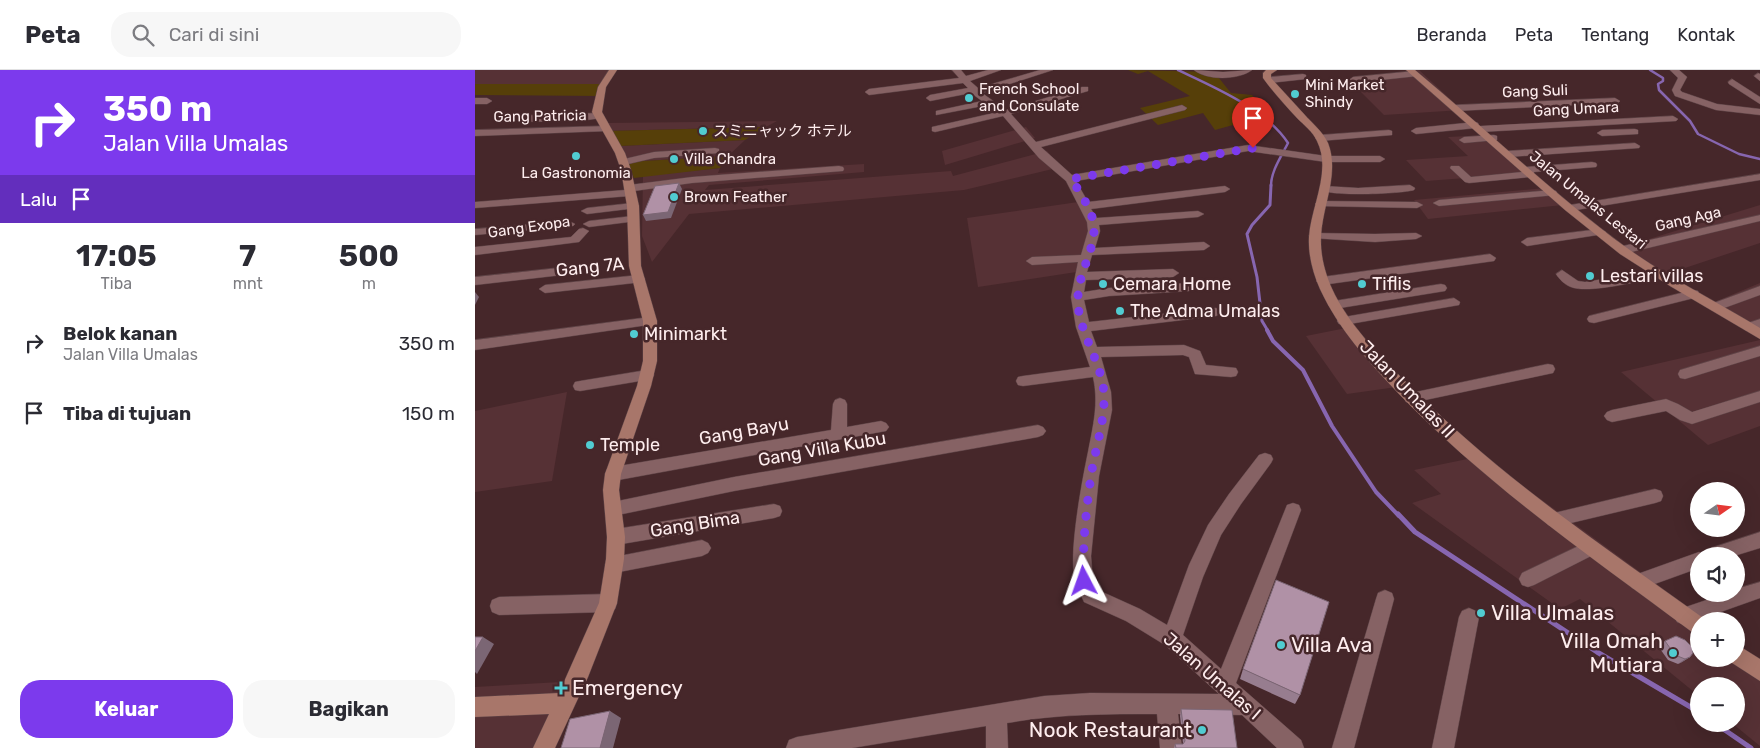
<!DOCTYPE html>
<html lang="id">
<meta charset="utf-8">
<style>
body{margin:0;font-family:Rubik,"Noto Sans JP",sans-serif;background:#f7f7f7;color:#2b2b33;height:100vh;display:flex;flex-direction:column;font-size:19px;white-space:nowrap}
*{box-sizing:border-box;margin:0}
p{font-size:16px;color:#7c7c81}
.icon{flex:none;width:28px;height:28px;fill:none;stroke:currentColor;stroke-width:2;stroke-linecap:round;stroke-linejoin:round}
.map{position:relative;flex:1;overflow:hidden}
.sheet{display:flex;flex-direction:column;background:#fff;width:475px}
.sheet>*{flex:none}
.guide{background:#7c3aed;color:#fff;overflow:hidden}
.needle{width:32px;rotate:76deg}
.tools{position:absolute;left:1215px;top:412px;display:grid;gap:10px}
.tools a{display:grid;place-items:center;width:55px;height:55px;border-radius:50%;background:#fff;box-shadow:0 5px 20px #0002;font-size:25px}
.pin{position:absolute;display:grid;place-items:center;width:42px;height:42px;color:#fff;margin:-51px -21px;border-radius:50% 50% 50% 0;rotate:-45deg;box-shadow:0 0 5px #0007}
.pin .icon{rotate:45deg}
.me{position:absolute;width:55px;margin:-28px;rotate:356deg;stroke-linejoin:round;filter:drop-shadow(0 0 4px #0008)}
.turn{display:flex;align-items:center;gap:18px;height:105px;padding:0 20px;font-size:22px}
.turn .icon{width:65px;height:65px;stroke-width:2.5}
.turn b{display:block;font-size:35px;line-height:42px}
.then{display:flex;align-items:center;height:48px;padding:0 20px;background:#0003;gap:10px;font-size:19px}
.eta{display:flex;justify-content:space-evenly;align-items:center;height:85px;text-align:center}
.eta b{font-size:30px;font-weight:700;line-height:35px}
.button{display:flex;gap:10px;margin-top:auto;padding:10px 20px}
.button a{flex:1;height:58px;border-radius:20px;background:#7c3aed;color:#fff;font-size:20px;font-weight:700;line-height:58px;text-align:center}
.button a+a{background:#f7f7f7;color:#2b2b33}
ul{padding:0;list-style:none}
li{display:flex;align-items:center;gap:15px;height:70px;padding:0 20px}
li div{flex:1}
li b{display:block;font-size:19px}
li em{font-style:normal}
header{display:flex;align-items:center;gap:30px;box-sizing:border-box;height:70px;padding:0 25px;background:#fff;border-bottom:1px solid #e1e1e2}
header strong{font-size:24px}
nav{display:flex;gap:28px;margin-inline-start:auto;font-size:18px}
.search{width:350px;height:45px;background:#f7f7f7;display:flex;align-items:center;gap:12px;box-sizing:border-box;padding:0 18px;border-radius:20px;color:#7c7c81;font-size:19px}
main{display:flex;flex:1;min-height:0}
.map>svg:first-child{display:block}
.built{fill:#563135}
.green{fill:#563f09}
.lines{fill:none;stroke-linecap:round;stroke-linejoin:round}
.stream-far3{stroke:#8766b0;stroke-width:2.5}
.stream-far2{stroke:#8766b0;stroke-width:3}
.stream-far1{stroke:#8766b0;stroke-width:4}
.stream{stroke:#8766b0;stroke-width:5}
.street-casing{stroke:#5e4447;stroke-width:1}
.secondary-casing{stroke:#5e4447;stroke-width:1}
.street{fill:#866264;fill-rule:evenodd}
.secondary{fill:#a8766a;fill-rule:evenodd}
.wall{fill:#977d8f}
.shaded-wall{fill:#7b6674}
.building{fill:#b091a6;stroke:#7b6674}
.route{stroke:#7c3aed;stroke-width:9;stroke-dasharray:0 16.2}
.poi-dot{fill:#51ccd1;stroke:#46272a;stroke-width:2}
.labels{text-anchor:middle;stroke-width:5;stroke-linejoin:round;paint-order:stroke}
.far-poi-label{font-size:15px;fill:#feedee;stroke:#46272a;text-anchor:start}
.far-street-label{font-size:15px;fill:#feedee;stroke:#46272a}
.street-label{font-size:18px;fill:#feedee;stroke:#46272a}
.poi-label{font-size:18px;fill:#feedee;stroke:#46272a;text-anchor:start}
.near-poi-label{font-size:21px;fill:#feedee;stroke:#46272a;text-anchor:start}
</style>
<header>
<strong>Peta</strong>
<div class="search"><svg class="icon" aria-label="search" viewBox="0 0 24 24"><circle cx="10" cy="10" r="6"/><path d="M15 15l6 6"/></svg>Cari di sini</div>
<nav><a>Beranda</a><a>Peta</a><a>Tentang</a><a>Kontak</a></nav>
</header>
<main>
<section class="sheet">
<div class="guide">
<div class="turn"><svg class="icon" aria-label="right" viewBox="0 0 24 24"><path d="M7 20v-9h11M14 6l5 5-5 5"/></svg><div><b>350 m</b>Jalan Villa Umalas</div></div>
<div class="then">Lalu<svg class="icon" aria-label="arrive" viewBox="0 0 24 24"><path d="M6 21V4h12l-3 4 3 4H6"/></svg></div>
</div>
<div class="eta">
<div><b>17:05</b><p>Tiba</p></div>
<div><b>7</b><p>mnt</p></div>
<div><b>500</b><p>m</p></div>
</div>
<ul>
<li><svg class="icon" aria-label="right" viewBox="0 0 24 24"><path d="M7 20v-9h11M14 6l5 5-5 5"/></svg><div><b>Belok kanan</b><p>Jalan Villa Umalas</p></div><em>350 m</em></li>
<li><svg class="icon" aria-label="arrive" viewBox="0 0 24 24"><path d="M6 21V4h12l-3 4 3 4H6"/></svg><div><b>Tiba di tujuan</b></div><em>150 m</em></li>
</ul>
<div class="button"><a>Keluar</a><a>Bagikan</a></div>
</section>
<div class="map">
<svg width="1285" height="678" viewBox="0 0 1285 678">
<rect width="100%" height="100%" fill="#46272a"/>
<g class="built">
<path d="M 0,0 L 140,0 L 129,14 L 46,15 L 0,14 Z"/>
<path d="M 944,0 L 987,40 L 909,45 L 873,9 Z"/>
<path d="M 302,51 L 291,57 L 133,61 L 131,53 Z"/>
<path d="M 551,57 L 560,68 L 470,95 L 467,81 Z"/>
<path d="M 1012,65 L 1059,103 L 951,111 L 931,90 L 993,86 L 973,67 Z"/>
<path d="M 270,70 L 253,86 L 152,92 L 145,76 Z"/>
<path d="M 572,81 L 586,97 L 489,120 L 214,144 L 177,192 L 167,166 L 168,106 L 245,98 L 243,103 L 389,94 L 389,102 L 234,115 L 230,120 L 476,101 L 478,106 Z"/>
<path d="M 1070,118 L 1088,135 L 953,149 L 939,130 Z"/>
<path d="M 610,131 L 624,150 L 608,201 L 503,217 L 492,148 Z"/>
<path d="M 1285,135 L 1285,173 L 1192,204 L 1148,177 Z"/>
<path d="M 1285,213 L 1285,265 L 1237,233 Z"/>
<path d="M 876,257 L 929,316 L 872,324 L 831,266 Z"/>
<path d="M 1285,270 L 1285,356 L 1233,375 L 1146,302 Z"/>
<path d="M 92,322 L 77,411 L 0,422 L 0,341 Z"/>
<path d="M 1007,386 L 1232,551 L 1224,551 L 1224,589 L 1261,589 L 1261,573 L 1285,590 L 1285,676 L 1258,654 L 1261,654 L 1261,616 L 1224,616 L 1224,626 L 1105,529 L 1085,539 L 937,433 L 966,424 L 939,400 Z"/>
<path d="M 103,611 L 73,678 L 0,678 L 0,617 Z"/>
</g>
<g class="green">
<path d="M 653,0 L 739,2 L 756,23 L 777,25 L 794,45 L 740,60 L 728,43 L 683,55 L 665,38 L 715,26 L 673,1 L 663,4 Z"/>
<path d="M 0,14 L 129,14 L 127,26 L 0,25 Z"/>
<path d="M 291,57 L 270,70 L 145,76 L 133,61 Z"/>
<path d="M 253,86 L 245,98 L 159,108 L 152,92 Z"/>
</g>
<g class="lines">
<g class="stream-far3">
<path d="M 703,0 C 739,17 791,39 813,73 C 806,87 796,101 796,116"/>
<path d="M 1175,0 L 1188,8 L 1188,11 L 1183,14 L 1184,20 L 1215,51 L 1223,64 L 1264,84 L 1285,89"/>
</g>
<path class="stream-far2" d="M 793,261 L 787,251 L 782,207 L 772,164 L 777,155 L 795,135 L 796,115"/>
<path class="stream-far1" d="M 792,260 L 798,271 L 828,300 L 857,356 L 901,422 L 924,446"/>
<g class="stream">
<path d="M 923,444 L 940,462 L 1122,582 L 1224,642"/>
<path d="M 1241,654 L 1276,678"/>
</g>
<defs>
<g id="street">
<path d="M 477,0 L 486,0 L 491,6 L 513,0 L 526,0 L 495,11 L 503,18 L 565,0 L 578,0 L 507,23 L 531,40 L 607,17 L 613,17 L 613,21 L 536,44 L 561,72 L 707,35 L 712,38 L 710,40 L 566,77 L 597,105 L 773,75 L 851,86 L 905,86 L 910,89 L 905,92 L 851,92 L 773,81 L 601,111 L 613,132 L 750,116 L 755,119 L 750,122 L 616,139 L 622,148 L 723,141 L 729,144 L 723,147 L 624,155 L 625,161 L 620,178 L 729,172 L 735,176 L 729,180 L 617,185 L 612,202 L 698,199 L 704,203 L 698,207 L 611,210 L 609,222 L 634,218 L 714,213 L 720,217 L 714,221 L 634,226 L 609,230 L 614,252 L 741,238 L 748,242 L 741,246 L 616,261 L 622,277 L 709,275 L 725,281 L 731,295 L 761,298 L 763,302 L 761,306 L 756,307 L 720,304 L 714,287 L 708,285 L 626,287 L 636,322 L 637,340 L 624,406 L 616,486 L 618,511 L 623,520 L 665,539 L 692,555 L 714,495 L 733,455 L 754,424 L 784,385 L 790,383 L 796,385 L 798,389 L 796,393 L 766,434 L 746,465 L 728,507 L 708,565 L 746,599 L 810,440 L 812,435 L 818,433 L 824,435 L 826,440 L 761,613 L 826,670 L 829,678 L 802,678 L 767,645 L 703,644 L 707,678 L 685,678 L 682,644 C 631,644 582,644 532,653 L 533,678 L 511,678 L 511,656 L 377,678 L 311,678 L 314,670 L 322,667 L 569,626 L 615,623 L 744,624 L 690,575 L 651,551 L 609,532 C 606,525 602,518 600,511 C 593,484 607,411 613,382 C 618,356 624,333 618,307 L 548,316 L 543,315 L 541,311 L 543,307 L 548,306 L 615,297 L 601,257 L 596,227 L 603,192 L 557,195 L 551,191 L 557,187 L 606,185 L 613,161 L 612,152 L 591,111 L 564,88 L 528,46 L 460,62 L 457,61 L 457,57 L 523,42 L 513,35 L 461,45 L 461,41 L 507,31 L 496,23 L 455,31 L 451,28 L 455,25 L 493,18 L 488,13 L 394,25 L 390,22 L 394,19 L 484,8 Z"/>
<path d="M 719,0 L 748,2 L 777,0 C 764,10 732,11 719,0 Z"/>
<path d="M 1195,0 L 1204,0 L 1212,7 L 1205,20 L 1207,22 L 1242,34 L 1285,39 L 1285,45 L 1241,40 L 1200,26 L 1197,20 L 1203,8 Z"/>
<path d="M 940,1 L 944,4 L 943,6 L 878,13 L 874,10 L 878,7 Z"/>
<path d="M 1283,3 L 1285,4 L 1285,11 L 1279,6 Z"/>
<path d="M 828,4 L 831,5 L 831,9 L 794,13 L 790,10 L 794,7 Z"/>
<path d="M 1257,9 L 1285,27 L 1285,34 L 1254,14 L 1253,12 Z"/>
<path d="M 0,28 L 12,28 L 17,31 L 12,34 L 0,34 Z"/>
<path d="M 1140,28 L 1145,31 L 1143,33 L 980,41 L 975,38 L 980,35 Z"/>
<path d="M 124,43 L 127,44 L 127,48 L 104,51 L 31,52 L 26,49 L 31,46 Z"/>
<path d="M 1198,46 L 1203,49 L 1201,51 L 1005,62 L 1002,61 L 1001,58 L 941,64 L 936,61 L 941,58 L 1000,52 L 1003,53 L 1004,56 Z"/>
<path d="M 130,56 L 135,59 L 133,61 L 0,66 L 0,60 Z"/>
<path d="M 1160,59 L 1163,60 L 1163,64 L 1127,66 L 1122,63 L 1127,60 Z"/>
<path d="M 914,60 L 917,61 L 917,65 L 845,71 L 840,68 L 845,65 Z"/>
<path d="M 1019,65 L 1022,66 L 1022,70 L 989,73 L 984,70 L 989,67 Z"/>
<path d="M 1160,73 L 1165,76 L 1164,78 L 1033,87 L 1028,84 L 1033,81 Z"/>
<path d="M 240,78 L 244,79 L 244,83 L 179,88 L 149,95 L 144,92 L 145,90 L 179,82 Z"/>
<path d="M 1117,92 L 1121,93 L 1122,95 L 1121,97 L 1059,102 L 1059,106 L 1055,107 L 994,113 L 990,112 L 975,98 L 976,96 L 984,96 L 996,107 L 1047,102 L 1047,98 L 1051,97 Z"/>
<path d="M 364,96 L 368,97 L 369,99 L 368,101 L 217,113 L 159,121 L 160,123 L 155,126 L 0,138 L 0,132 L 150,120 L 149,118 L 150,116 L 154,115 L 217,107 Z"/>
<path d="M 1285,104 L 1285,110 L 1095,141 L 1089,138 L 1095,135 Z"/>
<path d="M 935,115 L 940,118 L 939,120 C 925,124 853,127 844,119 L 849,116 L 883,118 Z"/>
<path d="M 1077,120 L 1081,121 L 1082,123 L 1081,125 L 964,136 L 958,133 L 964,130 Z"/>
<path d="M 846,131 L 942,132 L 948,135 L 942,138 L 842,136 L 840,134 L 842,132 Z"/>
<path d="M 158,133 L 162,134 L 164,136 L 162,138 L 112,144 L 106,141 L 112,138 Z"/>
<path d="M 1285,145 L 1285,151 L 1148,184 L 1142,180 L 1148,176 Z"/>
<path d="M 158,146 L 162,147 L 164,149 L 162,151 L 114,157 L 108,154 L 114,151 Z"/>
<path d="M 94,151 L 100,154 L 98,156 L 0,165 L 0,159 Z"/>
<path d="M 108,158 L 114,161 L 104,172 L 0,185 L 0,177 L 96,167 L 104,159 Z"/>
<path d="M 1125,159 L 1131,162 L 1129,164 L 1052,176 L 1046,172 L 1052,168 Z"/>
<path d="M 840,163 L 900,164 L 941,163 L 947,166 L 941,169 L 900,172 L 836,168 L 834,166 Z"/>
<path d="M 1015,184 L 1021,188 L 1019,191 L 847,215 L 841,211 L 847,207 Z"/>
<path d="M 92,197 L 98,201 L 96,204 L 0,215 L 0,207 Z"/>
<path d="M 1087,200 L 1103,211 L 1110,212 L 1183,200 L 1189,204 L 1183,208 C 1163,211 1113,224 1096,217 C 1090,215 1084,209 1081,204 Z"/>
<path d="M 164,205 L 168,206 L 170,209 L 168,212 L 70,223 L 64,219 L 70,215 Z"/>
<path d="M 966,214 L 970,215 L 972,218 L 970,221 L 859,239 L 853,235 L 859,231 Z"/>
<path d="M 1285,216 L 1285,225 L 1241,241 L 1234,237 L 1236,234 Z"/>
<path d="M 1218,220 L 1223,221 L 1224,224 L 1223,227 L 1119,253 L 1114,252 L 1112,249 L 1114,246 Z"/>
<path d="M 979,228 L 985,232 L 984,235 L 869,255 L 864,254 L 862,251 L 864,248 L 869,247 Z"/>
<path d="M 175,247 L 180,248 L 182,251 L 180,254 L 0,280 L 0,270 Z"/>
<path d="M 1285,249 L 1285,258 L 1275,261 L 1270,260 L 1268,257 L 1270,254 Z"/>
<path d="M 1285,276 L 1285,286 L 1210,309 L 1205,308 L 1203,304 L 1205,300 Z"/>
<path d="M 1073,294 L 1078,295 L 1080,299 L 1078,303 L 936,333 L 931,332 L 929,328 L 931,324 L 936,323 Z"/>
<path d="M 172,300 L 177,301 L 179,305 L 177,309 L 105,321 L 100,320 L 98,316 L 100,312 L 105,311 Z"/>
<path d="M 1285,321 L 1285,332 L 1217,354 L 1205,350 L 1191,341 L 1137,352 L 1132,350 L 1129,346 L 1132,342 L 1137,340 L 1191,329 L 1203,334 L 1217,342 Z"/>
<path d="M 365,328 L 370,330 L 372,334 L 372,357 L 406,351 L 411,353 L 414,357 L 411,361 L 138,411 L 132,409 L 130,404 L 132,399 L 138,397 L 356,360 L 358,334 L 360,330 Z"/>
<path d="M 563,355 L 568,357 L 571,361 L 568,365 L 563,367 L 259,421 L 138,446 L 132,444 L 130,439 L 132,434 L 138,432 L 259,407 Z"/>
<path d="M 1180,419 L 1186,421 L 1188,426 L 1186,431 L 1180,433 L 1079,457 L 1073,455 L 1070,450 L 1073,445 L 1079,443 Z"/>
<path d="M 299,434 L 305,436 L 307,441 L 305,446 L 299,448 L 141,475 L 135,472 L 132,467 L 135,462 L 141,459 Z"/>
<path d="M 1285,462 L 1285,478 L 1259,486 L 1224,486 L 1224,498 L 1163,520 L 1157,518 L 1154,512 L 1157,506 L 1224,482 L 1228,484 L 1230,480 Z"/>
<path d="M 227,470 L 233,473 L 236,478 L 233,483 L 227,486 L 139,503 L 133,501 L 130,495 L 133,489 L 139,487 Z"/>
<path d="M 1116,470 L 1122,473 L 1125,478 L 1122,483 L 1059,515 L 1053,517 L 1047,515 L 1044,509 L 1047,503 Z"/>
<path d="M 1285,512 L 1285,528 L 1209,555 L 1202,552 L 1199,546 L 1202,540 L 1249,524 L 1261,524 L 1261,519 Z"/>
<path d="M 910,520 L 917,523 L 919,529 L 879,678 L 857,678 L 901,529 L 903,523 Z"/>
<path d="M 133,524 L 140,527 L 142,533 L 140,539 L 133,542 L 24,545 L 17,542 L 15,536 L 17,530 L 24,527 Z"/>
<path d="M 994,538 L 1001,541 L 1004,547 L 979,678 L 957,678 L 984,547 L 987,541 Z"/>
</g>
<g id="secondary">
<path d="M 134,0 L 142,0 L 131,17 L 127,42 L 150,83 L 156,100 L 164,136 L 166,196 L 182,251 L 182,291 L 176,316 L 146,404 L 144,420 L 150,467 L 149,489 L 142,533 L 113,607 L 80,678 L 58,678 L 74,644 L 0,647 L 0,627 L 84,623 L 124,533 L 131,489 L 132,467 L 128,420 L 130,404 L 162,316 L 168,291 L 168,251 L 154,196 L 152,136 L 146,100 L 140,83 L 117,42 L 123,17 Z"/>
<path d="M 791,0 L 802,0 L 796,4 L 796,8 C 807,20 818,32 829,44 C 837,53 848,62 853,73 C 865,104 847,136 846,167 C 845,187 851,207 860,225 C 879,261 908,289 937,318 C 1025,407 1129,477 1231,550 L 1232,551 L 1224,551 L 1224,565 L 1217,562 C 1116,487 1012,415 924,324 C 893,291 864,260 845,219 C 838,203 833,185 834,167 C 836,136 857,101 842,71 C 838,62 829,55 822,48 C 810,35 798,22 788,8 L 788,3 Z"/>
<path d="M 931,0 L 940,0 C 1011,59 1077,123 1152,178 C 1194,208 1241,231 1285,258 L 1285,269 L 1195,216 L 1145,184 L 1090,140 Z"/>
<path d="M 1261,574 L 1285,589 L 1285,611 L 1254,591 L 1253,589 L 1261,589 Z"/>
</g>
</defs>
<use href="#street" class="street-casing"/>
<use href="#secondary" class="secondary-casing"/>
<use href="#street" class="street"/>
<use href="#secondary" class="secondary"/>
</g>
<g class="wall">
<path d="M 1190,571 L 1215,587 L 1207,592 L 1203,594 L 1193,590 L 1183,576 Z"/>
<path d="M 768,599 L 825,625 L 820,634 L 765,609 Z"/>
<path d="M 706,639 L 762,678 L 699,678 L 700,674 L 708,674 L 705,646 Z"/>
</g>
<g class="shaded-wall">
<path d="M 204,113 L 207,119 L 196,148 L 171,151 L 168,145 Z"/>
<path d="M 0,222 L 4,227 L 0,235 Z"/>
<path d="M 8,567 L 19,574 L 2,604 L 0,602 L 0,581 Z"/>
<path d="M 1215,587 L 1207,592 L 1203,594 L 1210,589 Z"/>
<path d="M 135,641 L 146,648 L 138,678 L 125,678 Z"/>
</g>
<g class="building">
<path d="M 204,113 L 193,142 L 168,145 L 180,116 Z"/>
<path d="M 801,510 L 854,532 L 825,625 L 768,599 Z"/>
<path d="M 1201,566 L 1210,570 L 1217,577 L 1218,583 L 1215,587 L 1210,589 L 1200,585 L 1190,571 Z"/>
<path d="M 0,567 L 8,567 L 0,581 Z"/>
<path d="M 706,639 L 757,640 L 762,678 L 701,678 L 700,674 L 708,674 L 710,671 Z"/>
<path d="M 135,641 L 125,678 L 86,678 L 95,649 Z"/>
</g>
<g class="lines">
<path class="route" d="M 609,511 C 607,477 611,441 616,406 C 620,379 630,352 629,324 C 627,290 601,260 603,226 C 604,203 619,180 619,160 C 620,144 605,122 596,109 L 778,78"/>
</g>
<g class="poi-dot">
<circle cx="820" cy="24" r="5"/>
<circle cx="494" cy="28" r="5"/>
<circle cx="228" cy="61" r="5"/>
<circle cx="101" cy="86" r="5"/>
<circle cx="199" cy="89" r="5"/>
<circle cx="199" cy="127" r="5"/>
<circle cx="1115" cy="206" r="5"/>
<circle cx="628" cy="214" r="5"/>
<circle cx="887" cy="214" r="5"/>
<circle cx="645" cy="241" r="5"/>
<circle cx="159" cy="264" r="5"/>
<circle cx="115" cy="375" r="5"/>
<circle cx="1006" cy="543" r="5"/>
<circle cx="806" cy="575" r="5"/>
<circle cx="1198" cy="583" r="5"/>
<path d="M83.5 610.5h5v5h5v5h-5v5h-5v-5h-5v-5h5z"/>
<circle cx="727" cy="660" r="5"/>
</g>
<g class="labels">
<g class="far-poi-label">
<text x="830" y="20">Mini Market<tspan x="830" dy="17">Shindy</tspan></text>
<text x="504" y="24">French School<tspan x="504" dy="17">and Consulate</tspan></text>
<text x="238" y="66">スミニャック ホテル</text>
<text x="209" y="94">Villa Chandra</text>
<text x="101" y="108" text-anchor="middle">La Gastronomia</text>
<text x="209" y="132">Brown Feather</text>
</g>
<g class="far-street-label">
<text transform="translate(1060 21) rotate(-2)" y="5">Gang Suli</text>
<text transform="translate(1101 39) rotate(-3)" y="5">Gang Umara</text>
<text transform="translate(65 46) rotate(-1)" y="5">Gang Patricia</text>
<text transform="translate(1113 130) rotate(39)" y="5">Jalan Umalas Lestari</text>
<text transform="translate(1213 149) rotate(-13)" y="5">Gang Aga</text>
<text transform="translate(54 157) rotate(-8)" y="5">Gang Exopa</text>
</g>
<g class="street-label">
<text transform="translate(115 197) rotate(-6)" y="6">Gang 7A</text>
<text transform="translate(932 319) rotate(46)" y="6">Jalan Umalas II</text>
<text transform="translate(269 361) rotate(-10)" y="6">Gang Bayu</text>
<text transform="translate(347 379) rotate(-10)" y="6">Gang Villa Kubu</text>
<text transform="translate(220 454) rotate(-9)" y="6">Gang Bima</text>
<text transform="translate(737 606) rotate(41)" y="6">Jalan Umalas I</text>
</g>
<g class="poi-label">
<text x="1125" y="212">Lestari villas</text>
<text x="638" y="220">Cemara Home</text>
<text x="897" y="220">Tiflis</text>
<text x="655" y="247">The Adma Umalas</text>
<text x="169" y="270">Minimarkt</text>
<text x="125" y="381">Temple</text>
</g>
<g class="near-poi-label">
<text x="1016" y="550">Villa Ulmalas</text>
<text x="1188" y="578" text-anchor="end">Villa Omah<tspan x="1188" dy="24">Mutiara</tspan></text>
<text x="816" y="582">Villa Ava</text>
<text x="97" y="625">Emergency</text>
<text x="717" y="667" text-anchor="end">Nook Restaurant</text>
</g>
</g>
</svg>
<div class="tools">
<a><svg class="needle" viewBox="-14 -14 28 28"><path d="M0-13l5 13h-10z" fill="#e53935"/><path d="M0 13l5-13h-10z" fill="#7c7c81"/></svg></a>
<a><svg class="icon" aria-label="sound" viewBox="0 0 24 24"><path d="M4 9h4l5-4v14l-5-4H4zM17 9q2 3 0 6"/></svg></a>
<a>+</a>
<a>−</a>
</div>
<div class="pin" style="left:778px;top:78px;background:#d93025"><svg class="icon" aria-label="arrive" viewBox="0 0 24 24"><path d="M6 21V4h12l-3 4 3 4H6"/></svg></div>
<svg class="me" style="left:609px;top:511px" viewBox="-20 -20 40 40"><path d="M0-17L14 15 0 8-14 15z" fill="#7c3aed" stroke="#fff" stroke-width="4"/></svg>
</div>
</main>
